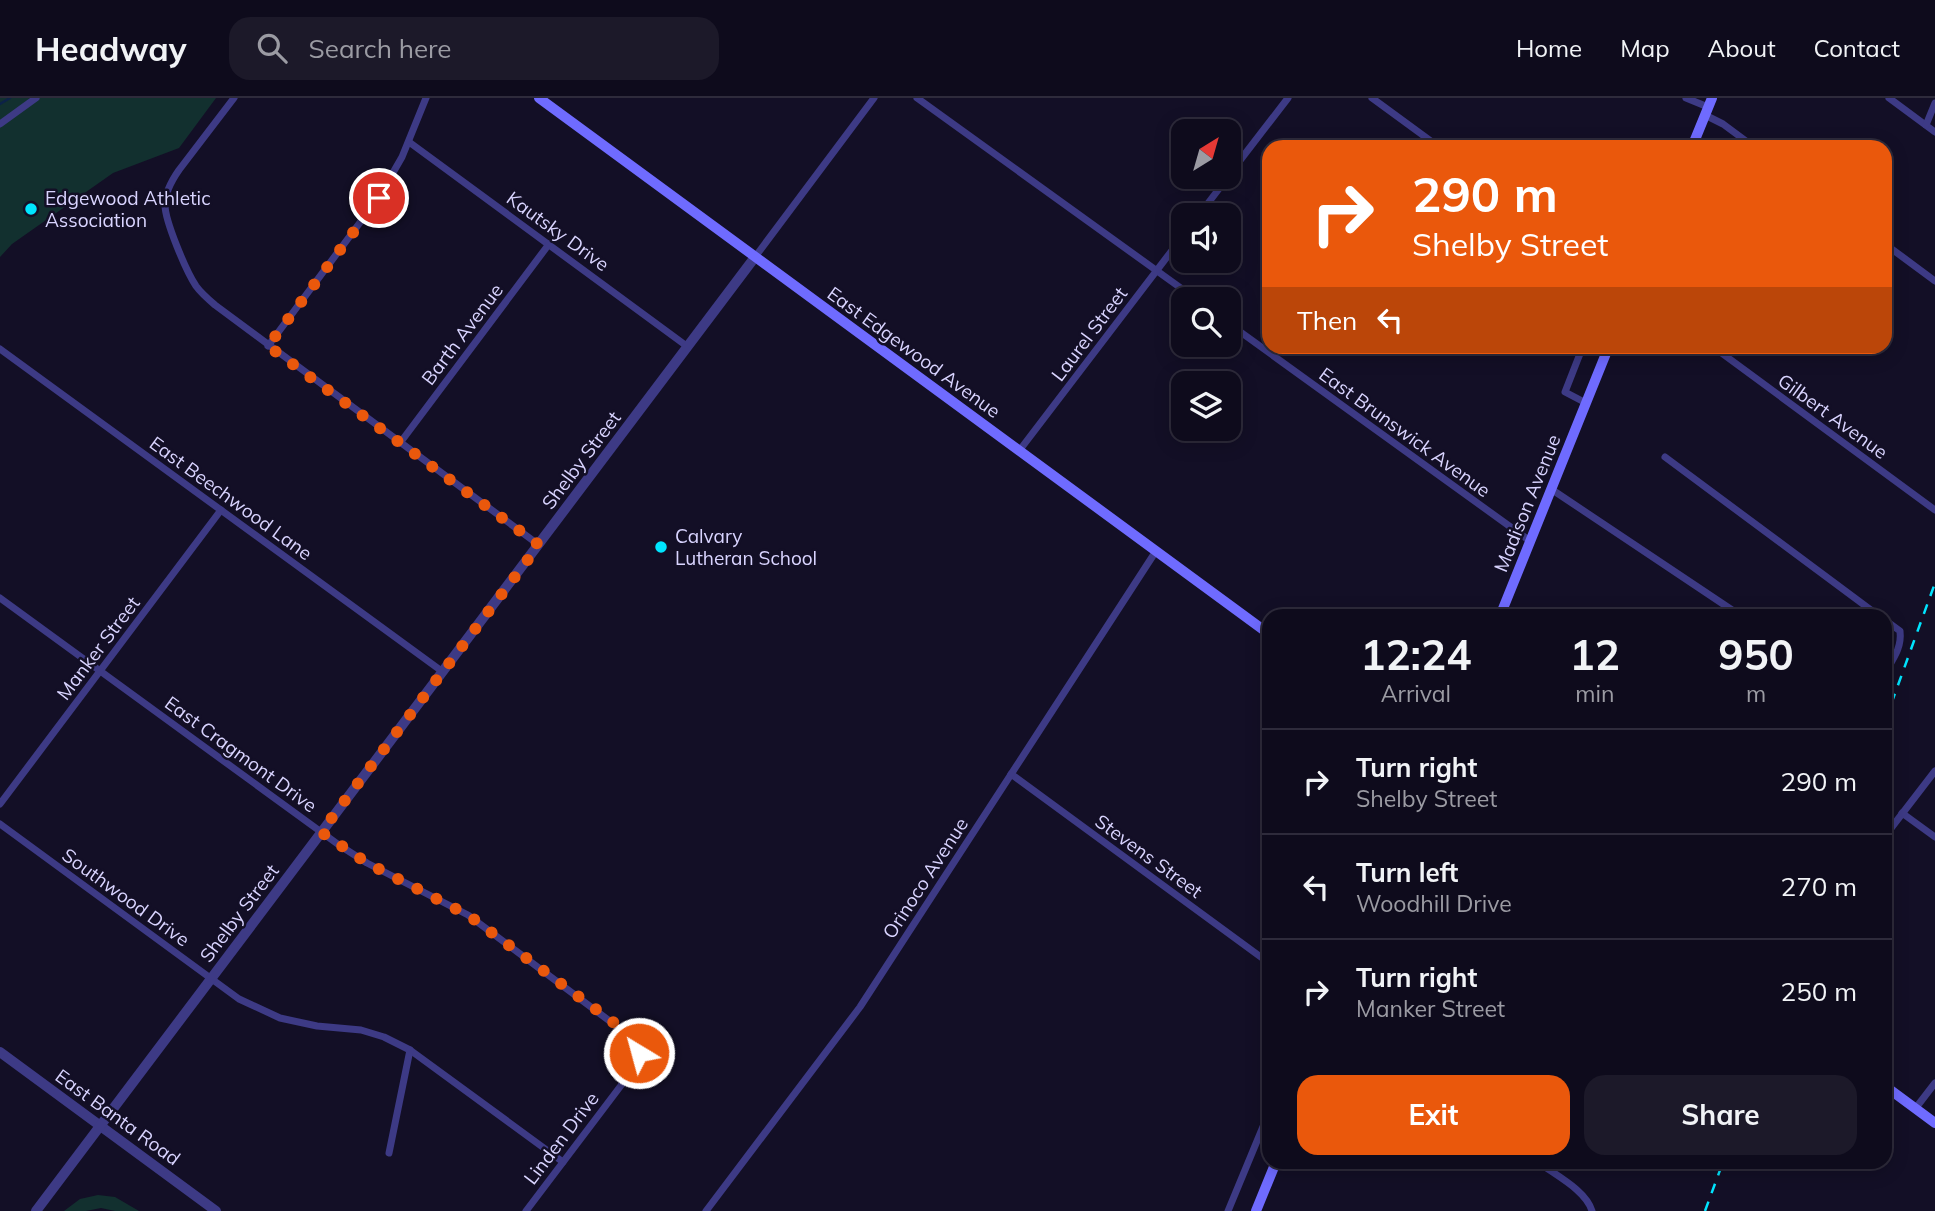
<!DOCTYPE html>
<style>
body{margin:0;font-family:Mulish,sans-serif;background:#1c1929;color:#f1f3f6;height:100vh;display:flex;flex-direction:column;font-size:26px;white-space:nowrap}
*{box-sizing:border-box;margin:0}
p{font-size:23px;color:#9b9ba3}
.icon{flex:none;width:38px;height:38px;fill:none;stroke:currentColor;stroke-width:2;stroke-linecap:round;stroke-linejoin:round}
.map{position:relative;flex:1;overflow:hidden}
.drawer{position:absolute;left:1262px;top:511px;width:630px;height:560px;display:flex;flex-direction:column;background:#0e0b1c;border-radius:21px;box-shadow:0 4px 18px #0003,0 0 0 2px #2e2b3b}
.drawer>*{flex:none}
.banner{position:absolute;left:1262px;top:42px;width:630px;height:214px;border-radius:21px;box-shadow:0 4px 18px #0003,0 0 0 2px #2e2b3b;background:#ea580c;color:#fff;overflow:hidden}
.needle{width:46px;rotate:37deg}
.buttons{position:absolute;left:1171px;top:21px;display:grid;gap:14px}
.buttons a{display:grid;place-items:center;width:70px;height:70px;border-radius:14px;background:#0e0b1c;box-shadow:0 4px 18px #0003,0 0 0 2px #2e2b3b;font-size:35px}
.pin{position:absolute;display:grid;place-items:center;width:60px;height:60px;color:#fff;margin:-30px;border:4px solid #fff;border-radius:50%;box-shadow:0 2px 7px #0007}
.me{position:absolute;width:77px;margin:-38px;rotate:323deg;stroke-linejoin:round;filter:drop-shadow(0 0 5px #0008)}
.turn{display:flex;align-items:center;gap:24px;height:147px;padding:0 35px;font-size:32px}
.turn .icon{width:91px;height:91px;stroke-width:2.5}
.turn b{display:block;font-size:49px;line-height:60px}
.then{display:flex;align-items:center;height:66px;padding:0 35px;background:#0003;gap:14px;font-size:26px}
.eta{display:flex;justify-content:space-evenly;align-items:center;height:119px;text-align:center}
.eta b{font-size:42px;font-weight:700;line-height:49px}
.primary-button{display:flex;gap:14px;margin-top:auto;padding:14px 35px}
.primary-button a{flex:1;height:80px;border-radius:21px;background:#ea580c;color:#fff;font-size:28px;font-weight:700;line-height:80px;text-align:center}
.primary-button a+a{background:#1c1929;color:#f1f3f6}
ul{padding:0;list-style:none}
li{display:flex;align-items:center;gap:21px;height:105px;padding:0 35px;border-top:2px solid #2e2b3b}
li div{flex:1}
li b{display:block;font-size:26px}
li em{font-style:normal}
header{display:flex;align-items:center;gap:42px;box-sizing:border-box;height:98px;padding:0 35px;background:#0e0b1c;border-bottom:2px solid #2e2b3b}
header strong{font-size:33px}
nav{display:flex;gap:38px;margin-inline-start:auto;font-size:24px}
.search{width:490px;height:63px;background:#1c1929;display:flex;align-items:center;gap:18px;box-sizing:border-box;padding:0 24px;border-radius:21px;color:#9b9ba3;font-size:26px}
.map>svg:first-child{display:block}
.green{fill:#12302f}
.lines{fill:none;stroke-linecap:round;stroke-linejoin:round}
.stream{stroke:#0c2248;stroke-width:2.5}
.minor{stroke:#3d3a85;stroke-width:7}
.tertiary{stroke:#3d3a85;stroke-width:10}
.secondary{stroke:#6f6bff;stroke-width:10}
.rail{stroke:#00e5ff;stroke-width:2.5;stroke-dasharray:10 9;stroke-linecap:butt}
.route{stroke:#ea580c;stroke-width:12;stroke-dasharray:0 21.6}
.poi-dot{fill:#00e5ff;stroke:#130f26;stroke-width:2.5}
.labels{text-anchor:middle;stroke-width:5;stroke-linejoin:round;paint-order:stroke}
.poi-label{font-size:19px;fill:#d9d4ff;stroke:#130f26;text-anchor:start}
.street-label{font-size:19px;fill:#d9d4ff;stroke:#130f26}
</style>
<header>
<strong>Headway</strong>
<div class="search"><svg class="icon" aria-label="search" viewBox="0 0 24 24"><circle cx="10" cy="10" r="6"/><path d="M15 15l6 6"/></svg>Search here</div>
<nav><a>Home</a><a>Map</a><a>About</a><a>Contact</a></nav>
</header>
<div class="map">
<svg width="1935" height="1113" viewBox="0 0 1935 1113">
<rect width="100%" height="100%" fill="#130f26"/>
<g class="green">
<path d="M 0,0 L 30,0 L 14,14 L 33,0 L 216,0 L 179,50 L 113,75 L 12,146 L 0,159 Z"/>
<path d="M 98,1097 L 115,1099 L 139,1113 L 115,1113 L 101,1110 L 86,1113 L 64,1113 L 80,1101 Z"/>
</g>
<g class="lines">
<path class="stream" d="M 0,6 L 10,0"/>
<g class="minor">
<path d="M 234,0 L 179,72 C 172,82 165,94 165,107 C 165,123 186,173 196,188 C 201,195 208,201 215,207 L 539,447"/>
<path d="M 917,0 L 1196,201"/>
<path d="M 1372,0 L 1439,49"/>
<path d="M 1686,0 L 1708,9"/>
<path d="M 1889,0 L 1935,34"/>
<path d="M 1705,17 L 1723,26 L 1754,49"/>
<path d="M 0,26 L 36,0"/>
<path d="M 1926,27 L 1935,5"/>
<path d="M 409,44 L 688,249"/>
<path d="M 1228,78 L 1288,0"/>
<path d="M 1199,117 L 1228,79"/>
<path d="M 1885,146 L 1935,183"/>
<path d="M 755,159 L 874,0"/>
<path d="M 1228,225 L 1530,443"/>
<path d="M 268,248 L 379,99 L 402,59 L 426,0"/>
<path d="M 1583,248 L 1565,294 L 1586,305"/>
<path d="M 1712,248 L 1935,412"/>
<path d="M 0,251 L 443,574"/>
<path d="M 400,345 L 549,146"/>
<path d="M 1019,353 L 1183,138"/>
<path d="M 1665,359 L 1879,518"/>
<path d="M 1551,391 L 1741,518"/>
<path d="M 0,500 L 339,747 L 367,765 L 468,817 L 635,942 L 639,955 L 635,969 L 526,1113"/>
<path d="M 1885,522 L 1900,533 C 1902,550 1893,561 1885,575"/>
<path d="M 1011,676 L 1269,865"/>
<path d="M 0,706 L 221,412"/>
<path d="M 1902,715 L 1935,739"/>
<path d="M 0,726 L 239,901 L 280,920 L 317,928 L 361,932 L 384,939 L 410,952 L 563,1064"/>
<path d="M 1885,738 L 1935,673"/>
<path d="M 1915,1011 L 1935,985"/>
<path d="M 389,1055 L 410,952"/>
<path d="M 1538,1064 C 1555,1077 1586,1092 1592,1113"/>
<path d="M 706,1113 L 860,909 L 1156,453"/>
<path d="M 1228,1113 L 1269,1014"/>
</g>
<g class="tertiary">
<path d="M 0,954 L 216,1113"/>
<path d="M 36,1113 L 755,159"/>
</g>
<g class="secondary">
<path d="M 539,0 L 1269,536"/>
<path d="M 1692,49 L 1712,0"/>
<path d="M 1500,518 L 1609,248"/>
<path d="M 1885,988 L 1935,1025"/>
<path d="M 1256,1113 L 1276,1064"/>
</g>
<g class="rail">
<path d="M 1885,623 L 1935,485"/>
<path d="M 1705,1113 L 1723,1064"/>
</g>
</g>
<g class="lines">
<path class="route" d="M 379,100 L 268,248 L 539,447 L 321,734 L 367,765 L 468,817 L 632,938 L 637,946 L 639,955"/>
</g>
<g class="poi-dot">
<circle cx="31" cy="111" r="7"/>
<circle cx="661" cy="449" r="7"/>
</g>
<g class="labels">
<g class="poi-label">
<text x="45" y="107">Edgewood Athletic<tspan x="45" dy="22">Association</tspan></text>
<text x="675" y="445">Calvary<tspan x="675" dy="22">Lutheran School</tspan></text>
</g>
<g class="street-label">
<text transform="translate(558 133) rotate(36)" y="7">Kautsky Drive</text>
<text transform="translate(462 236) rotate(-53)" y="7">Barth Avenue</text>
<text transform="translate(1089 236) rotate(-53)" y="7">Laurel Street</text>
<text transform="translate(914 254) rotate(36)" y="7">East Edgewood Avenue</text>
<text transform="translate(1833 318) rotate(36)" y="7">Gilbert Avenue</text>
<text transform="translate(1405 334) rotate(36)" y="7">East Brunswick Avenue</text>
<text transform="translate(581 362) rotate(-53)" y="7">Shelby Street</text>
<text transform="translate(231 400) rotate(36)" y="7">East Beechwood Lane</text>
<text transform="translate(1527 405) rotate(-68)" y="7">Madison Avenue</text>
<text transform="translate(98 550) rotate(-53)" y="7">Manker Street</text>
<text transform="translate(241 656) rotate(36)" y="7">East Cragmont Drive</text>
<text transform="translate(1149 758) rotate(36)" y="7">Stevens Street</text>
<text transform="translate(925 780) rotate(-57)" y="7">Orinoco Avenue</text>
<text transform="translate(126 799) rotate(36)" y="7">Southwood Drive</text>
<text transform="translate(239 815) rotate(-53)" y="7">Shelby Street</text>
<text transform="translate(118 1019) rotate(36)" y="7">East Banta Road</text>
<text transform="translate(561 1040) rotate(-53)" y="7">Linden Drive</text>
</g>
</g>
</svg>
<div class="buttons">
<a><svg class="needle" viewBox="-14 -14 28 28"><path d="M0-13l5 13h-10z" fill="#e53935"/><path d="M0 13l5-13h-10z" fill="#9b9ba3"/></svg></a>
<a><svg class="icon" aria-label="sound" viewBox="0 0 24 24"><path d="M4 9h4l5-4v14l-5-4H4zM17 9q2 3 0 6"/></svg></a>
<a><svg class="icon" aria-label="search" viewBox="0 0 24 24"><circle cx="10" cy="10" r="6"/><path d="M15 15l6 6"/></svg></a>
<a><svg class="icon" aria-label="layers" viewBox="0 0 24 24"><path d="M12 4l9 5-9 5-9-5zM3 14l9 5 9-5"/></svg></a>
</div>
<div class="pin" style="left:379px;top:100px;background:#d93025"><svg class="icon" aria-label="arrive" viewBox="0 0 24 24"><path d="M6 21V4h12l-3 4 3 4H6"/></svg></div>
<svg class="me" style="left:639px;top:955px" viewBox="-20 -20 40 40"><circle r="17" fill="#ea580c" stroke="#fff" stroke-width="3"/><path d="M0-11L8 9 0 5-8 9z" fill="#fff"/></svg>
<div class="banner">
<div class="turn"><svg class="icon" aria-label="right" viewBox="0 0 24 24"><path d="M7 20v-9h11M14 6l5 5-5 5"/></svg><div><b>290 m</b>Shelby Street</div></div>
<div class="then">Then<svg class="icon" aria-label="left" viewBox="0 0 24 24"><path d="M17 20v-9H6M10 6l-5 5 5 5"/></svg></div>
</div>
<section class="drawer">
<div class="eta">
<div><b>12:24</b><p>Arrival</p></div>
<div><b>12</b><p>min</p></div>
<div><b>950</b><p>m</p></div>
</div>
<ul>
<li><svg class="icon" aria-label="right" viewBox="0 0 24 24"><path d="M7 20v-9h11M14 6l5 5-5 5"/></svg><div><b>Turn right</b><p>Shelby Street</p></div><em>290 m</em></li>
<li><svg class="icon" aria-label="left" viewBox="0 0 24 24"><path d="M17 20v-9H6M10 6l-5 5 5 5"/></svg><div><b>Turn left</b><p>Woodhill Drive</p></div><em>270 m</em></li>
<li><svg class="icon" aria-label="right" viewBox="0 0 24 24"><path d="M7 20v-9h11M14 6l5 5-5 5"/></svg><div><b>Turn right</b><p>Manker Street</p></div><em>250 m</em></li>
</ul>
<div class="primary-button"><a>Exit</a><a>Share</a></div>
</section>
</div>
